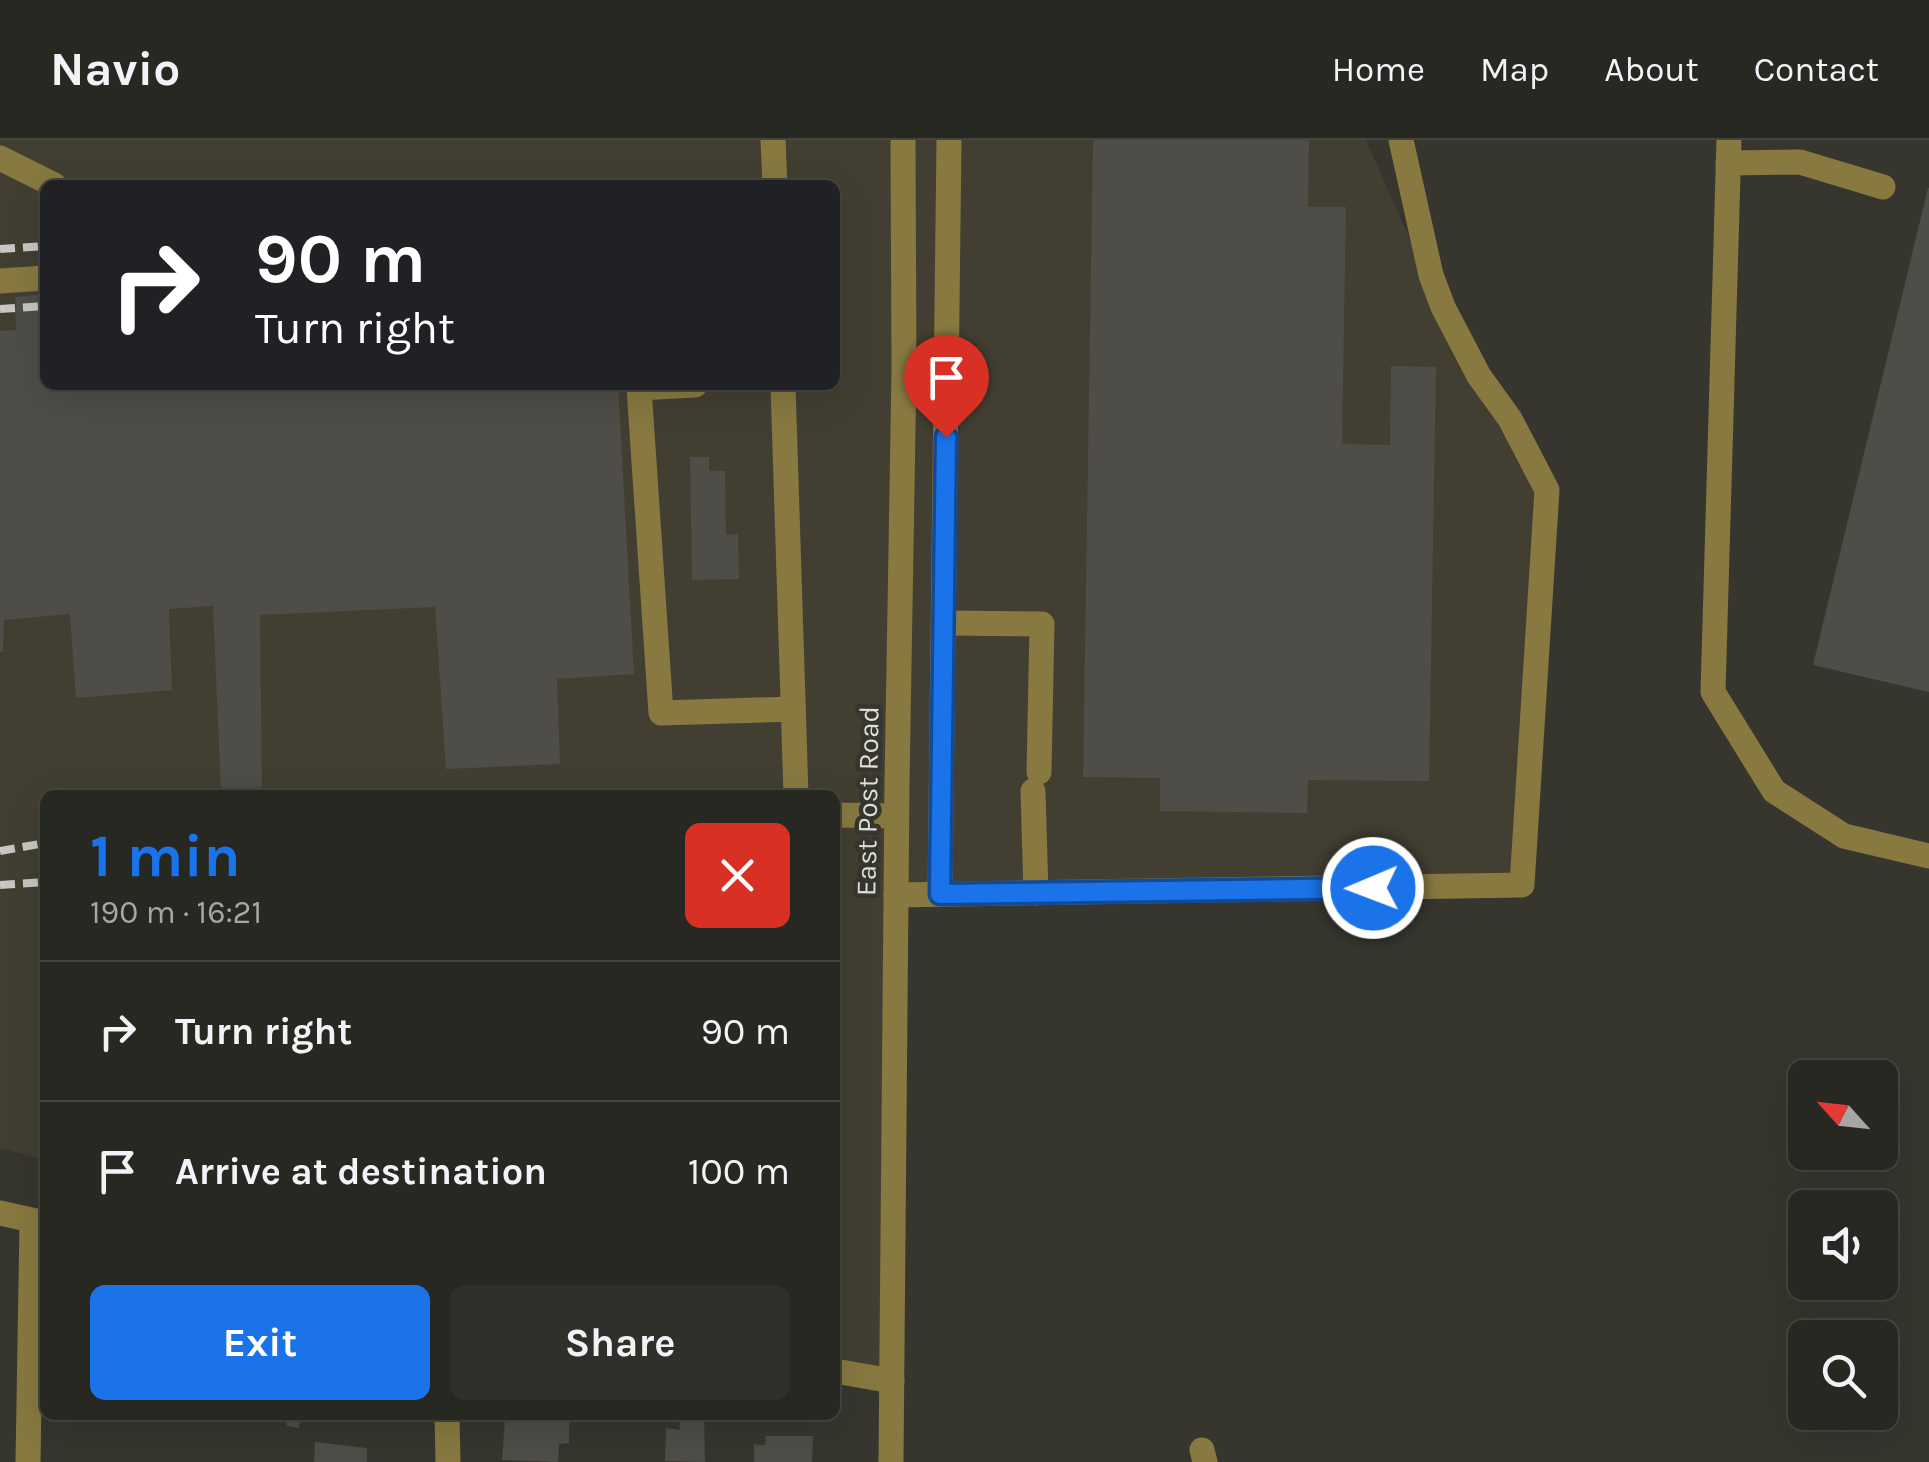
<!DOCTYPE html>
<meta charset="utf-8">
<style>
body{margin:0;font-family:Karla,sans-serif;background:#30302a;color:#f1f3f6;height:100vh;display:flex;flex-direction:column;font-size:38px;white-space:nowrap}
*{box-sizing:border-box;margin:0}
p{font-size:32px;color:#a5a6a5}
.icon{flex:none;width:55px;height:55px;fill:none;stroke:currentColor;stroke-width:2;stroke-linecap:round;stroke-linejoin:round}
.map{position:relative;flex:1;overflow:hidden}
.panel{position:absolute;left:40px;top:650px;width:800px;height:630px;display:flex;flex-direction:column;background:#282822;border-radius:15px;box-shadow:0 10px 40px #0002,0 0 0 2px #444440}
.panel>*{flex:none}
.banner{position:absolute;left:40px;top:40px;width:800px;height:210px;border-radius:15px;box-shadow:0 10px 40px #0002,0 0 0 2px #444440;background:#202124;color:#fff;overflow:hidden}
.needle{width:65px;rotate:297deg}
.tools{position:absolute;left:1788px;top:920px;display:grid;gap:20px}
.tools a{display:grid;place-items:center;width:110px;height:110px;border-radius:15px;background:#282822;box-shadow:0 10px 40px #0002,0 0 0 2px #444440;font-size:50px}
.pin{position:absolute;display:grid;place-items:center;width:85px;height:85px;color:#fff;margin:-102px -42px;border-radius:50% 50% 50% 0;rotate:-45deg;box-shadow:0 0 10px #0007}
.pin .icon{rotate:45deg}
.me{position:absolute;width:110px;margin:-55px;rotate:269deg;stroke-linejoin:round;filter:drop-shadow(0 0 8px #0008)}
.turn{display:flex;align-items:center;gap:35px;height:210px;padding:0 50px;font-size:45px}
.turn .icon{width:130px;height:130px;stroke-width:2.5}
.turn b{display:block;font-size:70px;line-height:85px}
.round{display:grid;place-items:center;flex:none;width:105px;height:105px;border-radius:15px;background:#30302a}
.headline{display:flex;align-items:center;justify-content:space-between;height:170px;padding:0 50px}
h1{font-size:60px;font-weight:700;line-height:75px;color:#1a73e8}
.action{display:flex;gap:20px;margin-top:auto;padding:20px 50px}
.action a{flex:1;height:115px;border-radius:15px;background:#1a73e8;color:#fff;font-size:40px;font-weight:700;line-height:115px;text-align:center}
.action a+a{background:#30302a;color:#f1f3f6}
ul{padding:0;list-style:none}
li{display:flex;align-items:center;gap:30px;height:140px;padding:0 50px;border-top:2px solid #444440}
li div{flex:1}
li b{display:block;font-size:38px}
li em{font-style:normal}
header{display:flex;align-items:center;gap:60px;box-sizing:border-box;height:140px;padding:0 50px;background:#282822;border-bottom:2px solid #444440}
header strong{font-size:48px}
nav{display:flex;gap:55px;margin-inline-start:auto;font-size:35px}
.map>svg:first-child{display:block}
.built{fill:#423e32;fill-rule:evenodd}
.building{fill:#4f4d47}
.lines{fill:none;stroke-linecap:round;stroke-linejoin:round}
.minor{stroke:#877940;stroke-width:25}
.rail{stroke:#c9c8c4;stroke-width:8;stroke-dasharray:15 8;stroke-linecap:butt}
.route-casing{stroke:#114b97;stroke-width:25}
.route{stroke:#1a73e8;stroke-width:18}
.labels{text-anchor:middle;stroke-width:9;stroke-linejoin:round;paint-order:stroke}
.street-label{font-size:28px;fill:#deddda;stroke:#36352e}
</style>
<header>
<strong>Navio</strong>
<nav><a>Home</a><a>Map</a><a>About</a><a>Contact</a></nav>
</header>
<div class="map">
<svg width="1929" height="1322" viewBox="0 0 1929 1322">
<rect width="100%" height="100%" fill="#36352e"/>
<path class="built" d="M 0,0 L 1366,0 L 1418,118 L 1547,350 L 1522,745 L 896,755 L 892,1241 L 835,1226 L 835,655 L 45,655 L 45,1020 L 0,1008 ZM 45,45 L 835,45 L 835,245 L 45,245 Z"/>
<g class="building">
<path d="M 1093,0 L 1309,0 L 1308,67 L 1346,67 L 1342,304 L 1390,305 L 1391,226 L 1436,227 L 1429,641 L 1308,640 L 1307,673 L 1160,671 L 1160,638 L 1083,637 Z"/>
<path d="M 1928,48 L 1929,48 L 1929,552 L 1813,525 Z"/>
<path d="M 45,154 L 45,245 L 618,245 L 634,534 L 557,539 L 560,624 L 446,629 L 435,467 L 260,475 L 262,647 L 221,652 L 213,466 L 169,469 L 172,550 L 76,558 L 70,474 L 4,480 L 3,512 L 0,512 L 0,191 L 16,190 L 15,157 Z"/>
<path d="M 690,317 L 709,317 L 709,331 L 725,331 L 726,395 L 738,394 L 739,439 L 692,440 Z"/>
<path d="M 287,1275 L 301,1275 L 299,1288 L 287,1286 Z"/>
<path d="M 546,1275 L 569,1275 L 569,1303 L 559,1304 L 558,1322 L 502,1320 L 505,1278 L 545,1279 Z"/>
<path d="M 704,1276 L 705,1322 L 665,1321 L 666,1288 L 680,1290 L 679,1279 Z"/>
<path d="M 766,1296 L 813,1296 L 812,1322 L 754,1322 L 754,1304 L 765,1305 Z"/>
<path d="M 315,1302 L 367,1308 L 367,1322 L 314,1322 Z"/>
</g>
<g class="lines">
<g class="minor">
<path d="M 773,0 L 775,45"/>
<path d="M 1729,0 L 1713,552 L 1774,651 L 1844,696 L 1929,716"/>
<path d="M 0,18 L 54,45"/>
<path d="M 1728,23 L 1800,22 L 1883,47"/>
<path d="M 0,141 L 45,138"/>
<path d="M 695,245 L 639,248 L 661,573 L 793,569"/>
<path d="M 783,245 L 796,655"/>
<path d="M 944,483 L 1042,484 L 1039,632"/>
<path d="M 1033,651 L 1036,753"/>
<path d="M 835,675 L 896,676"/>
<path d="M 940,754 L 949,0"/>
<path d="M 896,755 L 1522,745 L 1547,350 L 1510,279 L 1479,236 L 1443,167 L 1431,135 L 1401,0"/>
<path d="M 0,1073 L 45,1083"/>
<path d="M 835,1231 L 892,1241"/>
<path d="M 447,1275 L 448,1322"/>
<path d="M 1202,1310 L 1205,1322"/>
<path d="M 28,1322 L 32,1081"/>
<path d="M 891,1322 L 897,644 L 904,230 L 903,0"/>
</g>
<g class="rail">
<path d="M 0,109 L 45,106"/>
<path d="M 0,169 L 45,166"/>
<path d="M 583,655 L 627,652"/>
<path d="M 0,711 L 45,703"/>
<path d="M 0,745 L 45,742"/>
</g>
</g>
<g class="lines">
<defs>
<path id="route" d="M 946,297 L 940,754 L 1373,748"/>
</defs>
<use href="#route" class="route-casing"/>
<use href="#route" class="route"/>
</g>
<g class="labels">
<g class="street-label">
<text transform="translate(867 661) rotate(-89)" y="10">East Post Road</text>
</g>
</g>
</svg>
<div class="tools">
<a><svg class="needle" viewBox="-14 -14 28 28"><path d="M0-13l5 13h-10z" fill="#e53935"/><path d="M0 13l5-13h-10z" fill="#a5a6a5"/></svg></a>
<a><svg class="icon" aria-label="sound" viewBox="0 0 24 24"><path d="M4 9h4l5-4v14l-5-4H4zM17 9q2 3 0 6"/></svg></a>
<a><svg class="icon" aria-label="search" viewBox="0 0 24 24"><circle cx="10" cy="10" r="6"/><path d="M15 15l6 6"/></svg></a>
</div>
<div class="pin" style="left:946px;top:297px;background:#d93025"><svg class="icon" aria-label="arrive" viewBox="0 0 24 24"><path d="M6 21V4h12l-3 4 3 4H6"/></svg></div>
<svg class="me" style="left:1373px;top:748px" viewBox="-20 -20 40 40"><circle r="17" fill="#1a73e8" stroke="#fff" stroke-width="3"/><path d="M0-11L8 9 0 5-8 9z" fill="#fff"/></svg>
<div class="banner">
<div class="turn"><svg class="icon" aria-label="right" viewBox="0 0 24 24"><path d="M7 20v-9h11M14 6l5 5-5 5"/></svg><div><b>90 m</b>Turn right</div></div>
</div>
<section class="panel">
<div class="headline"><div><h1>1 min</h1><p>190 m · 16:21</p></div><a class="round" style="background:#d93025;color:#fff"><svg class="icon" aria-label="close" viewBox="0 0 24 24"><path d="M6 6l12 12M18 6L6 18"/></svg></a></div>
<ul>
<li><svg class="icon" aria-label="right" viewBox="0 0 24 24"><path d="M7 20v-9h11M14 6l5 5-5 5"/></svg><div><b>Turn right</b></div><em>90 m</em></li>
<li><svg class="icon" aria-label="arrive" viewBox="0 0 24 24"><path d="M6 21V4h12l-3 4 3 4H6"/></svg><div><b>Arrive at destination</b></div><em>100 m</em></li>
</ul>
<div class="action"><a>Exit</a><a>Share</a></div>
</section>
</div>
